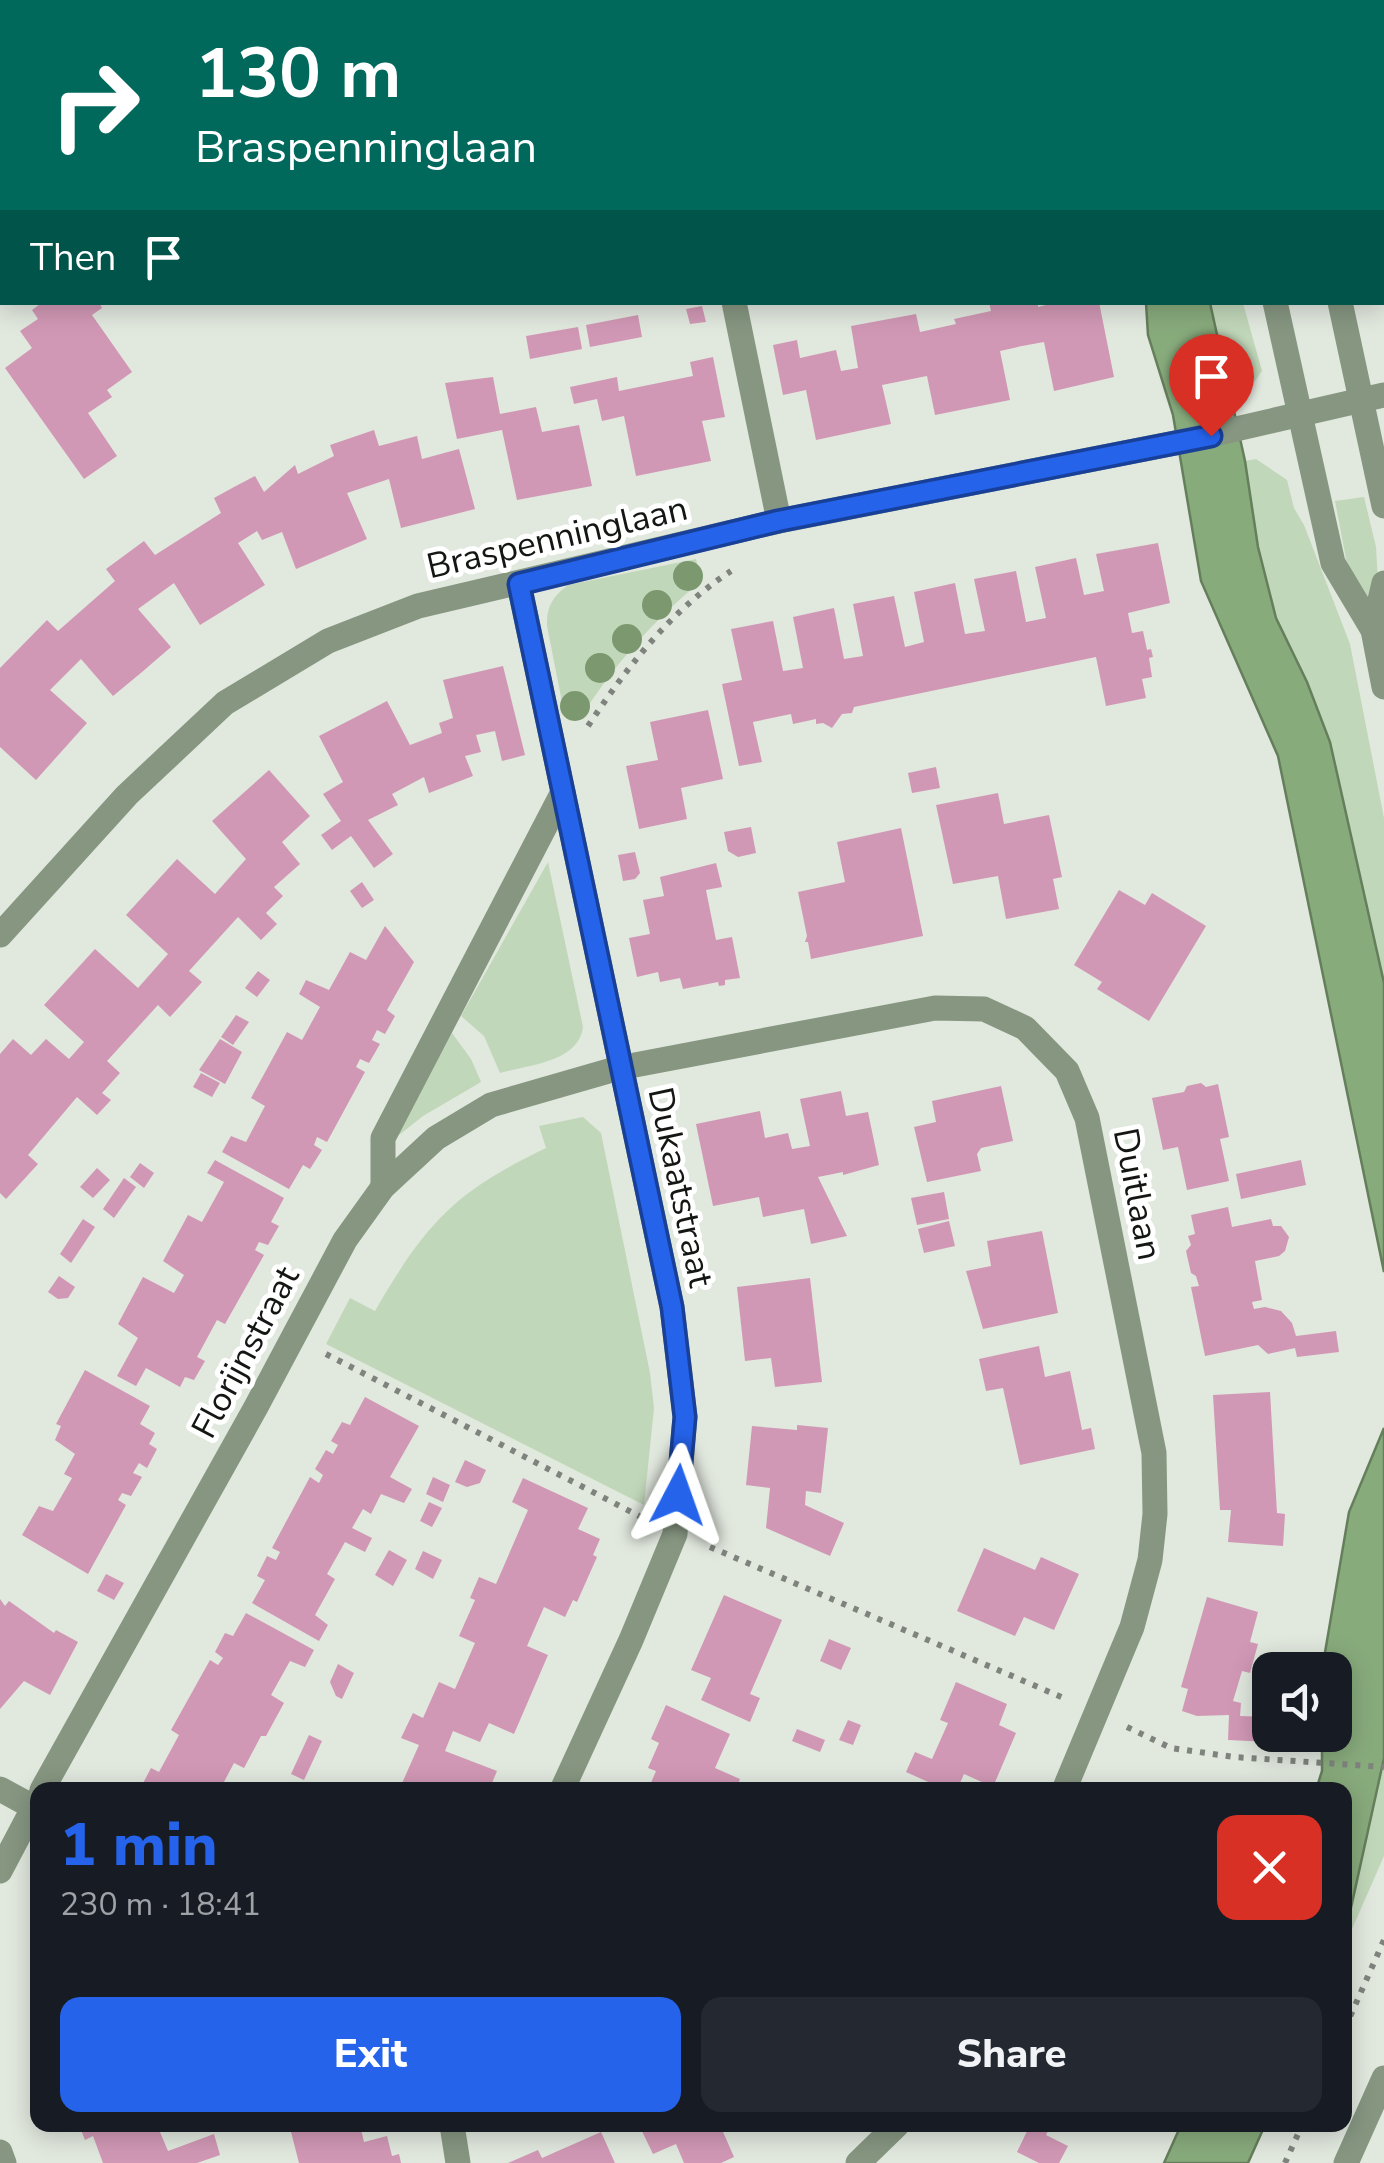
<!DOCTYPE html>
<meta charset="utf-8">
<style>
body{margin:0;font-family:"Nunito Sans",sans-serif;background:#242831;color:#f1f3f6;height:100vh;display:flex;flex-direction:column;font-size:38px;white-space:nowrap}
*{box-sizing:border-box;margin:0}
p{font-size:32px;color:#9ea1a6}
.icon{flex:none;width:55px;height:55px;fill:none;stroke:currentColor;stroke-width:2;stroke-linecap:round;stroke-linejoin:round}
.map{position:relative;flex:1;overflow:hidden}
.panel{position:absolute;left:30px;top:1782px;width:1322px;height:350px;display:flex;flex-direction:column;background:#171b24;border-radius:20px;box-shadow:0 5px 25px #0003}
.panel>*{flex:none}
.banner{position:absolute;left:0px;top:0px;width:1385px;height:305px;box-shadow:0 5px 25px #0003;background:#00695c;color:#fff;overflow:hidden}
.controls{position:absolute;left:1252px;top:1652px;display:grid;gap:20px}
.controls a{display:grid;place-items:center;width:100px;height:100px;border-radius:20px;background:#171b24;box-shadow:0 5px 25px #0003;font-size:50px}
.pin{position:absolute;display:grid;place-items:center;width:85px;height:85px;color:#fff;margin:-102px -42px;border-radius:50% 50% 50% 0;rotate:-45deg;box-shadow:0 0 10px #0007}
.pin .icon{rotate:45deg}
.me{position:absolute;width:110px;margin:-55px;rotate:4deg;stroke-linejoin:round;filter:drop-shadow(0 0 8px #0008)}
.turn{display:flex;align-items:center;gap:35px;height:210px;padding:0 30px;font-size:45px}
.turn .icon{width:130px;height:130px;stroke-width:2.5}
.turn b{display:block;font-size:70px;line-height:85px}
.then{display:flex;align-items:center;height:95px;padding:0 30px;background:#0003;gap:20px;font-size:38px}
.round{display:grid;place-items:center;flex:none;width:105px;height:105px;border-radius:20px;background:#242831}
.summary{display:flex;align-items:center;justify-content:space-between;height:170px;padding:0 30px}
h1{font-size:60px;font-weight:800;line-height:75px;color:#2563eb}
.primary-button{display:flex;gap:20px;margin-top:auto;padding:20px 30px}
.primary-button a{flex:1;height:115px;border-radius:20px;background:#2563eb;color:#fff;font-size:40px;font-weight:800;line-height:115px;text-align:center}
.primary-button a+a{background:#242831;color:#f1f3f6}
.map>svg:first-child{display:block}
.green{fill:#c1d7b9}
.water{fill:#88ab7c;stroke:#657e5c;stroke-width:2.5}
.building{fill:#d198b5}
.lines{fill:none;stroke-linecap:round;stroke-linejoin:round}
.path{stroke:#7f837d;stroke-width:6;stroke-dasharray:5 8;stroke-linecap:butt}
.minor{stroke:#869681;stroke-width:25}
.tree{fill:#7b986f}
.route-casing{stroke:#184099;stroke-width:25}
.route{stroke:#2563eb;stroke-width:18}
.labels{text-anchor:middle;stroke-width:10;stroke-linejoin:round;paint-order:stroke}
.street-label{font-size:35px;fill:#141613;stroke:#fff}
</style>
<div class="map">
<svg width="1384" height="2163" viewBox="0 0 1384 2163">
<rect width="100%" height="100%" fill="#e1e8de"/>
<g class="green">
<path d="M 1210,303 L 1243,303 L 1262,371 L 1243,398 L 1230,404 Z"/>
<path d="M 1256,459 L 1287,480 L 1294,508 L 1304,525 L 1350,644 L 1384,818 L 1384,983 L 1330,742 L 1307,682 L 1276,618 L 1258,547 L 1245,461 Z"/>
<path d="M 1364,497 L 1376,547 L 1378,582 L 1365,604 L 1346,559 L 1335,501 Z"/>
<path d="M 696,559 L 701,581 C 652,622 613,666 579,720 L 570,721 L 565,717 L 547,626 C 546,607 553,596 568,585 Z"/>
<path d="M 548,862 L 583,1027 C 579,1062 528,1065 500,1073 L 484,1036 L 461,1016 Z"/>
<path d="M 452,1033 L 471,1059 L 481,1082 L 423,1116 L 394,1139 Z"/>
<path d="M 583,1117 L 601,1133 L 650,1373 L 654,1408 L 644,1505 L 326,1344 L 350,1298 L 375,1311 C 426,1223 454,1192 546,1148 L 539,1126 Z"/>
<path d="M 1384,1758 L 1384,1856 L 1345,1945 L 1378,1773 Z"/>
</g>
<g class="water">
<path d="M 1146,303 L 1210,303 L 1245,461 L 1258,547 L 1276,618 L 1307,682 L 1330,742 L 1384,983 L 1384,1272 L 1278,756 L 1201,581 L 1173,415 L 1148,335 Z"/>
<path d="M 1384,1428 L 1384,1758 L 1345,1935 L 1345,1790 L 1316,1790 L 1322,1771 L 1322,1735 L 1335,1735 L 1335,1670 L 1322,1670 L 1349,1512 Z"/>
<path d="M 1181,2125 L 1265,2125 L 1248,2163 L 1164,2163 Z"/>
</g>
<g class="building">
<path d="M 43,302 L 99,302 L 102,308 L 92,315 L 132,372 L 107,390 L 112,397 L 88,413 L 117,456 L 84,479 L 5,368 L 32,348 L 20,331 L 38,319 L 32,310 Z"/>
<path d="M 989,302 L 1038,302 L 1038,307 L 1058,302 L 1099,302 L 1114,377 L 1054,391 L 1044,342 L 1022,346 L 1000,351 L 1010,400 L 935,415 L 927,376 L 882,385 L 891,424 L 816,440 L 806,390 L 783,395 L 773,345 L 797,340 L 800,358 L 836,350 L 841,371 L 858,368 L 851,326 L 916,314 L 920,332 L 956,324 L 954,319 L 991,311 Z"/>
<path d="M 702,306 L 706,322 L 690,324 L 686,309 Z"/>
<path d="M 638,315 L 642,337 L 590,347 L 586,325 Z"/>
<path d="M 578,327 L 582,349 L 530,359 L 526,336 Z"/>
<path d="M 713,357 L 725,417 L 702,421 L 711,461 L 636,476 L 624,416 L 602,421 L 597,399 L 574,404 L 570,387 L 617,377 L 619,391 L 693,376 L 690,362 Z"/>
<path d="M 493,377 L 500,414 L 536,407 L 542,432 L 579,425 L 592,486 L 517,500 L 502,430 L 457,439 L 445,383 Z"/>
<path d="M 374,430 L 379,446 L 417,436 L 422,459 L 459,449 L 475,509 L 401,528 L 389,479 L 347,493 L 367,539 L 296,569 L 282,532 L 262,540 L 257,531 L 238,543 L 265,585 L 200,625 L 174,583 L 138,609 L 171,647 L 142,672 L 113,696 L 81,659 L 50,690 L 87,723 L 36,780 L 0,747 L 0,668 L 47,620 L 58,631 L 115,581 L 106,569 L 144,541 L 155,555 L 221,513 L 214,498 L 234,487 L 255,476 L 264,492 L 295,465 L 298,474 L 334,456 L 330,445 Z"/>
<path d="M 1158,543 L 1170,603 L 1128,613 L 1132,633 L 1143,631 L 1147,650 L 1151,649 L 1153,657 L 1149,658 L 1152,677 L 1142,679 L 1146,698 L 1106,706 L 1096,657 L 854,707 L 852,713 L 842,714 L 832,728 L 823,723 L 816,724 L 816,719 L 793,724 L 791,714 L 753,722 L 762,762 L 739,766 L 722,684 L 742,680 L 731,629 L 773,621 L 783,671 L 803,668 L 793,617 L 834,608 L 844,659 L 863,656 L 853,604 L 894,596 L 905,647 L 924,642 L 914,592 L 955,583 L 965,634 L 985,631 L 974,579 L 1016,571 L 1026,622 L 1046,618 L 1035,567 L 1076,558 L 1084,595 L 1104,591 L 1096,554 Z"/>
<path d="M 503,666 L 525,755 L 502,761 L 495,731 L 476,735 L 481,752 L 465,756 L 473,776 L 429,793 L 424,777 L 392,794 L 398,805 L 368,820 L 393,854 L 374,868 L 351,836 L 332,850 L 321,835 L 341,821 L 323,794 L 343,782 L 319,736 L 387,701 L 410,745 L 442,733 L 439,723 L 453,718 L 443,680 Z"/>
<path d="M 708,710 L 723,779 L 681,788 L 687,819 L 639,829 L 626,766 L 658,760 L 650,722 Z"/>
<path d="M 936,767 L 940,788 L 912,793 L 908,773 Z"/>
<path d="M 269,770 L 310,816 L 282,842 L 300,864 L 274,887 L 283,896 L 266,913 L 277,924 L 261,940 L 238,917 L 189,971 L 202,982 L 170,1017 L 158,1005 L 107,1061 L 120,1073 L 102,1093 L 111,1100 L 97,1115 L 77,1097 L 28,1155 L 38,1164 L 6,1199 L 0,1193 L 0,1054 L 13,1039 L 31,1055 L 46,1039 L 69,1059 L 84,1042 L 44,1005 L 95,949 L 138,988 L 168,954 L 126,915 L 177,859 L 215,894 L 246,859 L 212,821 Z"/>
<path d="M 998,793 L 1004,824 L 1049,815 L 1062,877 L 1053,879 L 1059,909 L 1006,919 L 998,876 L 953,884 L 936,805 Z"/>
<path d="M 751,827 L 756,853 L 738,857 L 728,851 L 724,832 Z"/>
<path d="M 901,828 L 923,936 L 811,959 L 808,942 L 805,942 L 807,936 L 798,892 L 845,882 L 837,842 Z"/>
<path d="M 635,852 L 640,873 L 635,879 L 623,881 L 618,855 Z"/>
<path d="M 716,863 L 722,887 L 706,890 L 716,940 L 732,937 L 740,978 L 725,980 L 725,985 L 719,986 L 718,982 L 683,989 L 680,978 L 660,982 L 658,972 L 637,977 L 629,938 L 650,934 L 643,900 L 664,896 L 660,877 Z"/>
<path d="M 362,882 L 374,900 L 362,908 L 350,891 Z"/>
<path d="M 1119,890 L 1145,905 L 1152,893 L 1206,926 L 1149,1021 L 1097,989 L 1102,982 L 1074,965 Z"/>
<path d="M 385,926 L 414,962 L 387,1010 L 395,1016 L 385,1034 L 377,1030 L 372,1040 L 380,1044 L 369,1063 L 360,1059 L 356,1067 L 365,1072 L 327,1142 L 317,1137 L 314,1145 L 322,1150 L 310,1169 L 303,1165 L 289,1189 L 222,1152 L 231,1136 L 246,1142 L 265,1106 L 251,1098 L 287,1032 L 302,1040 L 320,1007 L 299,994 L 306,980 L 329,990 L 350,952 L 366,960 Z"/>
<path d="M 258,971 L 270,980 L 257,997 L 245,988 Z"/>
<path d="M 236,1015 L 249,1022 L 233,1045 L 221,1037 Z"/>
<path d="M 220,1039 L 242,1052 L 225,1084 L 199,1070 Z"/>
<path d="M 201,1073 L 220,1083 L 212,1097 L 193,1087 Z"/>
<path d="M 1201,1083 L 1206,1087 L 1218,1084 L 1229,1137 L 1220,1139 L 1229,1181 L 1187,1190 L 1178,1147 L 1163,1150 L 1152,1098 L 1184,1092 L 1187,1086 Z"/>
<path d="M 1001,1086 L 1013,1141 L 981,1148 L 977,1154 L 981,1171 L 927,1182 L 914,1127 L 936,1122 L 932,1101 Z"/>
<path d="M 841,1091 L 846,1116 L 868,1112 L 879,1165 L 843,1175 L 843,1172 L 818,1177 L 847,1236 L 811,1244 L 804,1209 L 763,1217 L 759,1197 L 713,1206 L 696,1124 L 760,1111 L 765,1138 L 788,1133 L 792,1149 L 810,1146 L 800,1099 Z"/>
<path d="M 215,1160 L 284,1198 L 271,1222 L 279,1226 L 268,1245 L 259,1242 L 255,1250 L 264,1255 L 225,1324 L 217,1320 L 197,1357 L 205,1361 L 194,1380 L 185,1377 L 180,1387 L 146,1368 L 136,1386 L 117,1376 L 138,1338 L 118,1324 L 143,1277 L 174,1293 L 184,1275 L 163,1261 L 188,1215 L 202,1222 L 224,1182 L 207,1173 Z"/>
<path d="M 1301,1160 L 1306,1185 L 1241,1199 L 1236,1174 Z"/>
<path d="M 140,1163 L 154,1173 L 144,1188 L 130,1177 Z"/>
<path d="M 97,1168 L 110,1180 L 93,1198 L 80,1187 Z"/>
<path d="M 124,1178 L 136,1187 L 114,1218 L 103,1209 Z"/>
<path d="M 944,1192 L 949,1219 L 917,1225 L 911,1198 Z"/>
<path d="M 1228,1207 L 1232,1227 L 1271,1219 L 1273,1226 L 1281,1226 L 1289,1237 L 1285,1251 L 1279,1256 L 1255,1261 L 1262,1300 L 1252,1302 L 1254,1309 L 1265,1307 L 1281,1311 L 1292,1323 L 1296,1336 L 1336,1331 L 1339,1352 L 1297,1357 L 1295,1348 L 1268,1354 L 1258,1345 L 1205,1356 L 1191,1287 L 1199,1286 L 1196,1276 L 1191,1273 L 1186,1251 L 1191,1245 L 1188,1236 L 1195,1234 L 1191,1215 Z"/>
<path d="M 83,1219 L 95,1227 L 71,1263 L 60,1254 Z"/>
<path d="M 949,1221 L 955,1246 L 924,1253 L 918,1229 Z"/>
<path d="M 1042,1231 L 1058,1313 L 983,1329 L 966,1271 L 991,1266 L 987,1241 Z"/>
<path d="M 59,1276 L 75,1287 L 68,1298 L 58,1299 L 48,1292 Z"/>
<path d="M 810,1278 L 822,1382 L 775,1387 L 771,1358 L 745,1361 L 737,1287 Z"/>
<path d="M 1039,1346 L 1045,1377 L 1070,1371 L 1082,1430 L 1091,1428 L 1095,1449 L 1020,1465 L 1003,1388 L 986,1391 L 979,1359 Z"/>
<path d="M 85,1370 L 150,1406 L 140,1424 L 155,1433 L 149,1444 L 157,1449 L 147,1468 L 139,1463 L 133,1473 L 142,1477 L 131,1496 L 122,1493 L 118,1500 L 126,1505 L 88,1574 L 22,1535 L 39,1506 L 53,1511 L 72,1478 L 64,1474 L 75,1454 L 55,1440 L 61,1426 L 56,1424 Z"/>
<path d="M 1270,1392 L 1277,1513 L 1285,1514 L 1283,1546 L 1228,1542 L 1231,1510 L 1220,1510 L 1213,1395 Z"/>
<path d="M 365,1397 L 419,1426 L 390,1477 L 412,1489 L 404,1503 L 381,1494 L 371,1514 L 363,1509 L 352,1528 L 372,1538 L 365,1552 L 345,1542 L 327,1574 L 335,1579 L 315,1615 L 328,1625 L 319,1641 L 252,1603 L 265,1580 L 257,1576 L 267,1556 L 276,1560 L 280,1552 L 272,1548 L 310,1477 L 319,1483 L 323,1475 L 315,1469 L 326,1450 L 333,1454 L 338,1445 L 331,1441 L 342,1422 L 350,1425 Z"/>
<path d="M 797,1425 L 828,1428 L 821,1493 L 806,1491 L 805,1505 L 844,1523 L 830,1556 L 766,1528 L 770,1488 L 746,1485 L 752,1426 L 797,1430 Z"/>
<path d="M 465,1460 L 486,1470 L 480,1483 L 467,1487 L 455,1482 Z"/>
<path d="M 433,1477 L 450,1485 L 443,1502 L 426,1494 Z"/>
<path d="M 523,1478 L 588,1508 L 578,1529 L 600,1539 L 593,1555 L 597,1557 L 577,1602 L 573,1600 L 565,1617 L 544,1607 L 527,1646 L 548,1655 L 514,1734 L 489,1723 L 480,1742 L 453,1731 L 445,1751 L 497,1771 L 489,1790 L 399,1790 L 419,1745 L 401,1738 L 413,1713 L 423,1718 L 439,1682 L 455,1689 L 475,1643 L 459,1636 L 475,1600 L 470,1598 L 479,1577 L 496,1584 L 528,1510 L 512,1502 Z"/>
<path d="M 429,1502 L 442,1508 L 432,1527 L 420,1521 Z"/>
<path d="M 984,1548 L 1035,1570 L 1041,1557 L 1079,1574 L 1054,1630 L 1024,1617 L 1015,1636 L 957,1611 Z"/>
<path d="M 389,1550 L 407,1560 L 393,1586 L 375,1575 Z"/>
<path d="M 423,1551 L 442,1560 L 433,1579 L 415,1569 Z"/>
<path d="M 106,1574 L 124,1583 L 114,1600 L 97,1591 Z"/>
<path d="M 724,1595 L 782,1620 L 750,1694 L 760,1698 L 750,1722 L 701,1700 L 711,1678 L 691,1670 Z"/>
<path d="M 1207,1597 L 1258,1612 L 1250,1642 L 1258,1644 L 1250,1673 L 1242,1671 L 1233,1701 L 1241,1703 L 1240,1716 L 1270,1717 L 1270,1742 L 1228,1740 L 1229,1715 L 1197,1716 L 1182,1711 L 1188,1689 L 1181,1687 Z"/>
<path d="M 0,1599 L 5,1606 L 9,1601 L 54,1633 L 56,1630 L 78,1642 L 50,1695 L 24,1681 L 0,1709 Z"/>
<path d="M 246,1613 L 314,1650 L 305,1667 L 290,1661 L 271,1695 L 284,1703 L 266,1736 L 261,1736 L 244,1768 L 234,1763 L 224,1782 L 235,1790 L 146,1790 L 141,1787 L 151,1768 L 159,1772 L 179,1735 L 171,1730 L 210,1660 L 218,1665 L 223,1658 L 215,1652 L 225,1633 L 233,1636 Z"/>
<path d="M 829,1639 L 851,1648 L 841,1670 L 820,1661 Z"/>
<path d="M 338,1664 L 354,1673 L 342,1699 L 336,1696 L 330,1682 Z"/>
<path d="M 956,1682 L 1007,1704 L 999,1725 L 1016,1733 L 993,1787 L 964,1774 L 957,1790 L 946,1790 L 906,1772 L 915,1752 L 932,1759 L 948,1723 L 940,1720 Z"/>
<path d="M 666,1705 L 730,1734 L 715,1768 L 740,1779 L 736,1790 L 648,1790 L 656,1771 L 648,1768 L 659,1743 L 651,1739 Z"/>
<path d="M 848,1720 L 861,1725 L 853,1745 L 839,1740 Z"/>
<path d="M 797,1729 L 825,1740 L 820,1752 L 792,1741 Z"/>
<path d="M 309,1735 L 322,1741 L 304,1780 L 291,1774 Z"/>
<path d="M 79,2125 L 157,2125 L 168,2151 L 214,2134 L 220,2155 L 197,2163 L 103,2163 L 93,2136 L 85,2140 Z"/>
<path d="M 360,2125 L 364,2142 L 387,2136 L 392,2156 L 399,2154 L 401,2163 L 299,2163 L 290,2128 L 325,2126 L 327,2132 Z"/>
<path d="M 639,2125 L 720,2125 L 734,2157 L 721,2163 L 684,2163 L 676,2144 L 653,2154 Z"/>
<path d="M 1030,2125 L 1051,2125 L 1046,2135 L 1068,2146 L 1059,2163 L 1039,2163 L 1017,2152 Z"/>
<path d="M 601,2132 L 615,2163 L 508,2163 L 538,2150 L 542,2158 Z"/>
</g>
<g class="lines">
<g class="path">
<path d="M 588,726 C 628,666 670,611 731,571"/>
<path d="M 326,1354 L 643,1518"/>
<path d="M 710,1547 L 1066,1699"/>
<path d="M 1127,1727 L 1171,1748 L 1234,1757 L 1384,1767"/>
<path d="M 1345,2028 L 1384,1940"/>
<path d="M 1285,2163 L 1302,2125"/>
</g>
<g class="minor">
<path d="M 670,0 L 670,2"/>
<path d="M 1242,0 L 1242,2"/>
<path d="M 907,2 L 919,0"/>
<path d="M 0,230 L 2,228"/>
<path d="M 734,302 L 779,521"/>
<path d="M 1275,302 L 1333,563 L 1373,630 L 1384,687"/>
<path d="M 1340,302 L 1384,506"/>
<path d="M 519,584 L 672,1307 L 685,1417 L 675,1534 L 631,1640 L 562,1790"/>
<path d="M 1373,630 L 1384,583"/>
<path d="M 0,935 L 127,795 L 225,703 L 328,641 L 418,606 L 779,521 L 1175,443 L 1384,395"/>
<path d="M 383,1187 L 383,1138 L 563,792"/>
<path d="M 0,1789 L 33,1807"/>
<path d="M 42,1790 L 256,1407 L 345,1240 L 383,1187 L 436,1138 L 491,1105 L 619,1068 L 935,1008 L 984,1009 L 1025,1028 L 1067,1071 L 1087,1118 L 1154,1453 L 1155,1514 L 1150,1560 L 1132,1627 L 1064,1790"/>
<path d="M 0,1871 L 38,1799"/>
<path d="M 452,2125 L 458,2163"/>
<path d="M 0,2152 L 4,2163"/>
<path d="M 858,2163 L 897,2125"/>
<path d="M 1346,2163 L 1384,2078"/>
</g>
</g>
<g class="tree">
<circle cx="688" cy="576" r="15"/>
<circle cx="657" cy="605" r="15"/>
<circle cx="627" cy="639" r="15"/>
<circle cx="600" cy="668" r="15"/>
<circle cx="575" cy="706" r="15"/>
</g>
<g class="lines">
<defs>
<path id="route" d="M 678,1495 L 685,1417 L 672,1307 L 519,584 L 778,521 L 1211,436"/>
</defs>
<use href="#route" class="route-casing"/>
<use href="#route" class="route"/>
</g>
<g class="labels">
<g class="street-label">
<text transform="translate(557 537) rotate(-13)" y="12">Braspenninglaan</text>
<text transform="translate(681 1187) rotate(78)" y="12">Dukaatstraat</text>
<text transform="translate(1138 1194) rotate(79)" y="12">Duitlaan</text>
<text transform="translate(245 1352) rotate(-62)" y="12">Florijnstraat</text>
</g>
</g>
</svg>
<div class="controls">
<a><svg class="icon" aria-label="sound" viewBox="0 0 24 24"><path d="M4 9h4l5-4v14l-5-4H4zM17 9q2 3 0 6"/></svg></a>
</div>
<div class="pin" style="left:1211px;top:436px;background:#d93025"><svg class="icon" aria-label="arrive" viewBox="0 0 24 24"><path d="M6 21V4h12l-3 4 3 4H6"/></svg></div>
<svg class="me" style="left:678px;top:1495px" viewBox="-20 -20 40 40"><path d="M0-17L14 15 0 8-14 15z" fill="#2563eb" stroke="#fff" stroke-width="4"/></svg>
<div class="banner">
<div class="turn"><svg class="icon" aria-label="right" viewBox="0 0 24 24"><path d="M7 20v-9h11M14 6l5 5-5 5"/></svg><div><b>130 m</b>Braspenninglaan</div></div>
<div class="then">Then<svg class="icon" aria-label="arrive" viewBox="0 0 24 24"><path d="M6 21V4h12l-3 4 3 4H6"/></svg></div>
</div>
<section class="panel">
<div class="summary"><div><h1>1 min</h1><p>230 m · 18:41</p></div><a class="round" style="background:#d93025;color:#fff"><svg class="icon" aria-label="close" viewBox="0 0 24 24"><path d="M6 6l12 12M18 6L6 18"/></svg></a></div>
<div class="primary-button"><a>Exit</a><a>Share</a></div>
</section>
</div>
